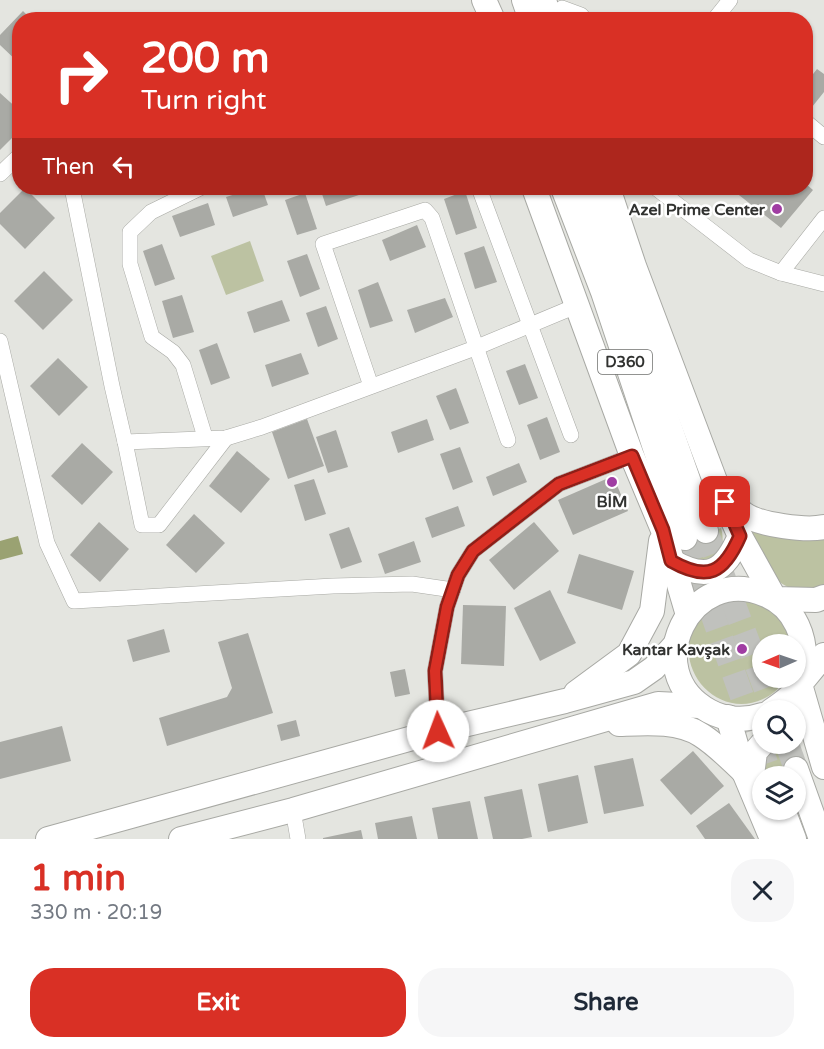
<!DOCTYPE html>
<meta charset="utf-8">
<style>
body{margin:0;font-family:"Varela Round",sans-serif;background:#f6f6f7;color:#1f2937;height:100vh;display:flex;flex-direction:column;font-size:22px;white-space:nowrap}
*{box-sizing:border-box;margin:0}
p{font-size:20px;color:#747a83}
.icon{flex:none;width:33px;height:33px;fill:none;stroke:currentColor;stroke-width:2;stroke-linecap:round;stroke-linejoin:round}
.map{position:relative;height:839px;overflow:hidden}
.details{display:flex;flex-direction:column;background:#fff;flex:1}
.details>*{flex:none}
.guide{position:absolute;left:12px;top:12px;width:801px;height:183px;border-radius:24px;box-shadow:0 2px 4px #0004;background:#d93025;color:#fff;overflow:hidden}
.needle{width:39px;rotate:268deg}
.fabs{position:absolute;left:752px;top:634px;display:grid;gap:12px}
.fabs a{display:grid;place-items:center;width:54px;height:54px;border-radius:50%;background:#fff;box-shadow:0 2px 4px #0004;font-size:30px}
.pin{position:absolute;display:grid;place-items:center;width:51px;height:51px;color:#fff;margin:-26px;border-radius:12px;box-shadow:0 3px 9px #0006}
.me{position:absolute;width:66px;margin:-33px;rotate:358deg;stroke-linejoin:round;filter:drop-shadow(0 0 4px #0008)}
.turn{display:flex;align-items:center;gap:21px;height:126px;padding:0 30px;font-size:27px}
.turn .icon{width:78px;height:78px;stroke-width:2.5}
.turn b{display:block;font-size:42px;line-height:51px}
.then{display:flex;align-items:center;height:57px;padding:0 30px;background:#0003;gap:12px;font-size:22px}
.round{display:grid;place-items:center;flex:none;width:63px;height:63px;border-radius:24px;background:#f6f6f7}
.overview{display:flex;align-items:center;justify-content:space-between;height:102px;padding:0 30px}
h1{font-size:36px;font-weight:800;line-height:45px;color:#d93025}
.button{display:flex;gap:12px;margin-top:auto;padding:12px 30px}
.button a{flex:1;height:69px;border-radius:24px;background:#d93025;color:#fff;font-size:24px;font-weight:800;line-height:69px;text-align:center}
.button a+a{background:#f6f6f7;color:#1f2937}
.map>svg:first-child{display:block}
.green{fill:#bcc2a2}
.water{fill:#9aa272}
.building{fill:#a9aaa5}
.lines{fill:none;stroke-linecap:round;stroke-linejoin:round}
.trunk-tunnel{stroke:#c0c1bd;stroke-width:24;stroke-dasharray:24 12;stroke-linecap:butt}
.minor-casing{stroke:#a8a9a4;stroke-width:16}
.trunk-casing{stroke:#a8a9a4;stroke-width:26}
.minor{stroke:#fff;stroke-width:15}
.trunk{stroke:#fff;stroke-width:24}
.route-casing{stroke:#8d1f18;stroke-width:15}
.route{stroke:#d93025;stroke-width:10}
.poi-dot{fill:#a03da3;stroke:#fff;stroke-width:2}
.labels{text-anchor:middle;stroke-width:5;stroke-linejoin:round;paint-order:stroke}
.shield{fill:#fff;stroke:#6f706e;stroke-width:1.5}
.shield-label{font-size:15px;font-weight:bold;fill:#313230}
.poi-label{font-size:16px;font-weight:bold;fill:#313230;stroke:#fff;text-anchor:end}
</style>
<div class="map">
<svg width="824" height="839" viewBox="0 0 824 839">
<rect width="100%" height="100%" fill="#e4e5e0"/>
<g class="green">
<path d="M 250,241 L 264,281 L 226,295 L 211,256 Z"/>
<path d="M 746,526 L 824,536 L 824,587 C 816,590 810,590 801,590 C 769,588 759,551 746,526 Z"/>
<path d="M 721,528 C 726,544 720,563 700,562 C 695,561 687,557 682,555 L 677,545 Z"/>
<path d="M 747,597 L 779,613 L 794,645 L 762,645 L 762,678 L 787,678 C 780,687 773,695 763,699 C 719,720 673,671 694,628 C 698,620 703,611 711,607 C 720,601 736,600 747,597 Z"/>
<path d="M 778,746 C 793,745 799,748 806,762 L 762,777 L 767,754 Z"/>
</g>
<path class="water" d="M 18,536 L 23,554 L 0,560 L 0,541 Z"/>
<g class="building">
<path d="M 23,11 L 32,20 L 20,20 L 20,64 L 0,45 L 0,35 Z"/>
<path d="M 817,69 L 824,74 L 824,92 L 812,107 L 806,102 L 808,95 L 806,93 L 806,83 Z"/>
<path d="M 0,93 L 20,111 L 20,130 L 0,150 Z"/>
<path d="M 806,184 L 813,190 L 781,228 L 730,188 L 806,188 Z"/>
<path d="M 25,188 L 55,218 L 25,249 L 0,224 L 0,213 Z"/>
<path d="M 255,188 L 262,188 L 268,205 L 233,217 L 226,197 Z"/>
<path d="M 320,188 L 359,188 L 362,194 L 326,206 Z"/>
<path d="M 465,191 L 477,228 L 456,235 L 444,199 Z"/>
<path d="M 305,193 L 317,229 L 297,235 L 285,200 Z"/>
<path d="M 208,203 L 215,225 L 180,237 L 172,216 Z"/>
<path d="M 417,225 L 426,247 L 390,261 L 382,240 Z"/>
<path d="M 162,244 L 175,279 L 155,286 L 143,251 Z"/>
<path d="M 484,246 L 497,282 L 475,289 L 464,253 Z"/>
<path d="M 307,254 L 320,289 L 300,297 L 287,261 Z"/>
<path d="M 44,271 L 73,300 L 43,330 L 14,301 Z"/>
<path d="M 378,282 L 393,321 L 370,328 L 358,290 Z"/>
<path d="M 182,295 L 194,332 L 173,338 L 162,301 Z"/>
<path d="M 445,298 L 453,317 L 415,333 L 407,310 Z"/>
<path d="M 282,300 L 290,321 L 254,333 L 247,312 Z"/>
<path d="M 326,306 L 338,339 L 318,347 L 306,313 Z"/>
<path d="M 217,343 L 230,378 L 211,385 L 199,350 Z"/>
<path d="M 301,353 L 309,374 L 272,387 L 265,365 Z"/>
<path d="M 58,358 L 88,387 L 59,416 L 30,386 Z"/>
<path d="M 525,364 L 538,398 L 519,405 L 506,371 Z"/>
<path d="M 456,388 L 469,423 L 450,430 L 436,396 Z"/>
<path d="M 547,417 L 560,452 L 540,460 L 527,425 Z"/>
<path d="M 307,419 L 324,466 L 288,479 L 272,432 Z"/>
<path d="M 427,419 L 434,440 L 398,453 L 391,432 Z"/>
<path d="M 336,430 L 348,467 L 328,473 L 316,437 Z"/>
<path d="M 82,443 L 113,472 L 82,505 L 51,476 Z"/>
<path d="M 460,447 L 473,482 L 453,490 L 440,454 Z"/>
<path d="M 237,451 L 270,479 L 241,513 L 209,486 Z"/>
<path d="M 519,463 L 527,482 L 493,496 L 486,477 Z"/>
<path d="M 613,476 L 628,511 L 573,535 L 558,500 Z"/>
<path d="M 314,479 L 326,514 L 305,521 L 294,485 Z"/>
<path d="M 458,506 L 465,526 L 432,538 L 425,518 Z"/>
<path d="M 194,514 L 225,543 L 196,573 L 166,545 Z"/>
<path d="M 99,522 L 129,549 L 100,582 L 70,555 Z"/>
<path d="M 534,522 L 559,551 L 514,590 L 489,560 Z"/>
<path d="M 349,527 L 362,562 L 341,569 L 329,534 Z"/>
<path d="M 414,541 L 421,562 L 385,574 L 378,554 Z"/>
<path d="M 579,554 L 634,571 L 622,610 L 567,593 Z"/>
<path d="M 550,590 L 576,643 L 540,661 L 514,608 Z"/>
<path d="M 463,605 L 506,606 L 504,666 L 461,664 Z"/>
<path d="M 164,629 L 170,652 L 133,662 L 127,640 Z"/>
<path d="M 248,633 L 273,713 L 167,746 L 159,718 L 227,697 L 232,688 L 218,642 Z"/>
<path d="M 405,669 L 410,694 L 395,697 L 390,672 Z"/>
<path d="M 296,720 L 300,736 L 281,741 L 277,725 Z"/>
<path d="M 62,726 L 71,761 L 0,779 L 0,742 Z"/>
<path d="M 693,751 L 724,786 L 691,815 L 660,780 Z"/>
<path d="M 633,758 L 644,806 L 604,814 L 594,766 Z"/>
<path d="M 578,775 L 588,823 L 548,832 L 538,784 Z"/>
<path d="M 522,789 L 532,837 L 522,839 L 493,839 L 484,797 Z"/>
<path d="M 470,801 L 478,839 L 438,839 L 432,808 Z"/>
<path d="M 729,803 L 755,839 L 705,839 L 696,826 Z"/>
<path d="M 412,816 L 417,839 L 378,839 L 375,823 Z"/>
<path d="M 361,830 L 363,839 L 323,839 L 323,838 Z"/>
</g>
<g class="lines">
<g class="trunk-tunnel">
<path d="M 706,531 L 774,711"/>
<path d="M 685,538 L 771,777"/>
<path d="M 787,744 L 796,769"/>
</g>
<defs>
<g id="minor">
<path d="M 562,8 L 581,15 L 585,20"/>
<path d="M 714,20 L 730,0"/>
<path d="M 806,122 L 824,137"/>
<path d="M 0,174 L 20,155"/>
<path d="M 72,188 L 112,386 L 125,442 L 226,438 L 262,427 L 475,348 L 576,306"/>
<path d="M 200,188 L 151,212 L 130,232 L 130,264 L 152,337 L 173,352 L 183,365 L 205,437"/>
<path d="M 479,188 L 571,435"/>
<path d="M 656,188 L 749,260 L 781,273 L 824,284"/>
<path d="M 781,273 L 824,218"/>
<path d="M 0,341 L 47,543 L 74,601 L 333,586 L 412,584 L 453,590"/>
<path d="M 371,386 L 323,244 L 425,210 L 432,218 L 508,440"/>
<path d="M 125,442 L 142,525 L 159,525 L 226,438"/>
<path d="M 438,731 L 435,671 L 447,607 L 458,575 L 473,551 L 559,484 L 632,456"/>
<path d="M 293,810 L 298,839"/>
</g>
<g id="trunk">
<path d="M 484,0 L 493,20"/>
<path d="M 524,0 L 531,20"/>
<path d="M 544,0 L 550,20"/>
<path d="M 534,188 L 632,456 L 663,530 L 688,615"/>
<path d="M 563,188 L 603,292 L 685,538"/>
<path d="M 586,188 L 706,531"/>
<path d="M 608,188 L 634,266 L 717,486 L 740,536 L 775,599 L 816,600 L 824,597"/>
<path d="M 727,496 C 733,502 738,510 744,514 C 759,525 807,531 824,527"/>
<path d="M 671,561 C 708,582 724,573 740,536"/>
<path d="M 824,655 L 800,684 L 824,767"/>
<path d="M 576,693 L 629,654 L 652,611 L 661,541"/>
<path d="M 762,715 C 745,721 725,720 709,711 C 637,672 690,562 766,595 C 795,607 808,639 803,670 C 802,674 802,680 801,683 C 796,694 780,705 771,711"/>
<path d="M 728,717 L 744,772 L 772,839"/>
<path d="M 619,724 C 645,723 678,720 701,735 C 717,745 731,760 744,772"/>
<path d="M 796,769 L 821,839"/>
<path d="M 751,783 L 755,752 L 762,744"/>
<path d="M 783,810 L 794,839"/>
<path d="M 48,839 L 438,731 L 565,701 L 634,682 L 654,668 L 675,645"/>
<path d="M 181,839 L 293,810 L 658,704 L 700,706"/>
</g>
</defs>
<use href="#minor" class="minor-casing"/>
<use href="#trunk" class="trunk-casing"/>
<use href="#minor" class="minor"/>
<use href="#trunk" class="trunk"/>
</g>
<g class="lines">
<defs>
<path id="route" d="M 438,731 L 435,671 L 447,607 L 458,575 L 473,551 L 559,484 L 632,456 L 663,530 L 671,561 C 708,582 724,573 740,536 L 725,502"/>
</defs>
<use href="#route" class="route-casing"/>
<use href="#route" class="route"/>
</g>
<g class="poi-dot">
<circle cx="777" cy="209" r="6"/>
<circle cx="612" cy="482" r="6"/>
<circle cx="742" cy="649" r="6"/>
</g>
<g class="labels">
<rect class="shield" x="598" y="350" width="54" height="24" rx="4.5"/>
<g class="shield-label">
<text x="625" y="367">D360</text>
</g>
<g class="poi-label">
<text x="765" y="215">Azel Prime Center</text>
<text x="612" y="507" text-anchor="middle">BİM</text>
<text x="730" y="655">Kantar Kavşak</text>
</g>
</g>
</svg>
<div class="fabs">
<a><svg class="needle" viewBox="-14 -14 28 28"><path d="M0-13l5 13h-10z" fill="#e53935"/><path d="M0 13l5-13h-10z" fill="#747a83"/></svg></a>
<a><svg class="icon" aria-label="search" viewBox="0 0 24 24"><circle cx="10" cy="10" r="6"/><path d="M15 15l6 6"/></svg></a>
<a><svg class="icon" aria-label="layers" viewBox="0 0 24 24"><path d="M12 4l9 5-9 5-9-5zM3 14l9 5 9-5"/></svg></a>
</div>
<div class="pin" style="left:725px;top:502px;background:#d93025"><svg class="icon" aria-label="arrive" viewBox="0 0 24 24"><path d="M6 21V4h12l-3 4 3 4H6"/></svg></div>
<svg class="me" style="left:438px;top:731px" viewBox="-20 -20 40 40"><circle r="19" fill="#fff"/><path d="M0-13L10 11 0 6-10 11z" fill="#d93025"/></svg>
<div class="guide">
<div class="turn"><svg class="icon" aria-label="right" viewBox="0 0 24 24"><path d="M7 20v-9h11M14 6l5 5-5 5"/></svg><div><b>200 m</b>Turn right</div></div>
<div class="then">Then<svg class="icon" aria-label="left" viewBox="0 0 24 24"><path d="M17 20v-9H6M10 6l-5 5 5 5"/></svg></div>
</div>
</div>
<section class="details">
<div class="overview"><div><h1>1 min</h1><p>330 m · 20:19</p></div><a class="round"><svg class="icon" aria-label="close" viewBox="0 0 24 24"><path d="M6 6l12 12M18 6L6 18"/></svg></a></div>
<div class="button"><a>Exit</a><a>Share</a></div>
</section>
